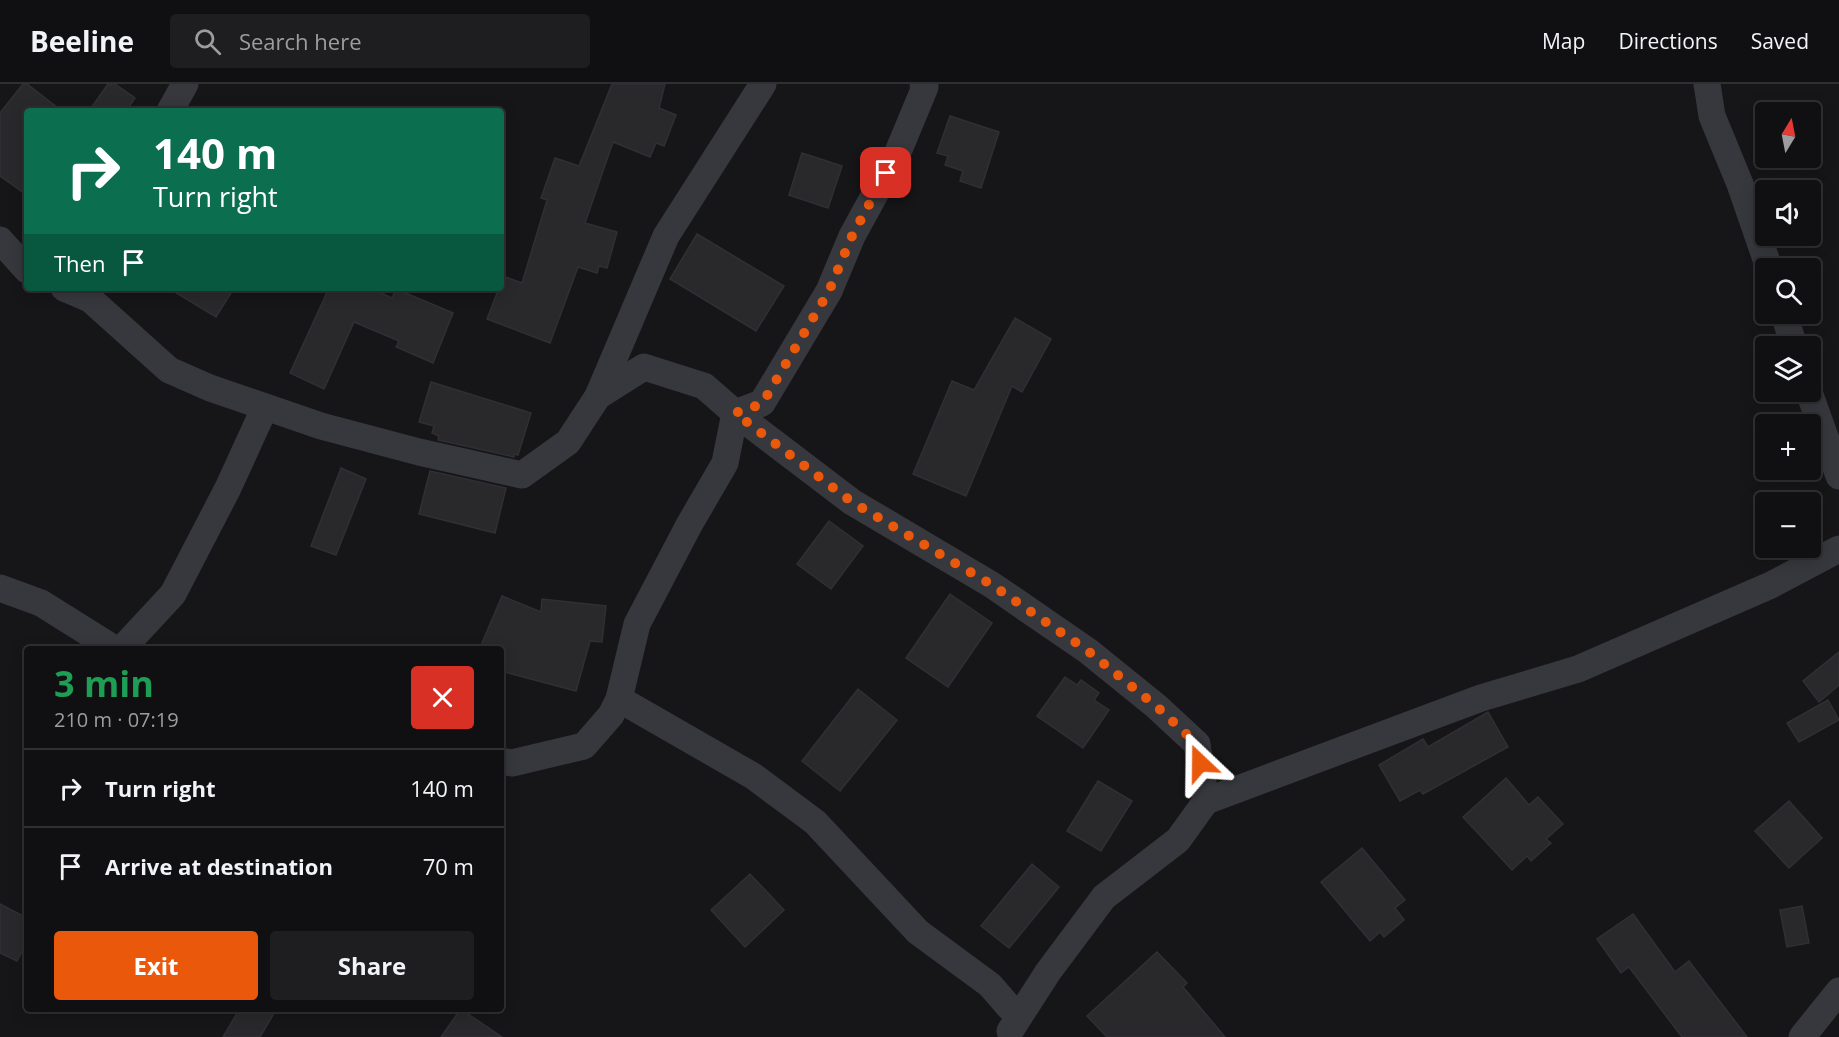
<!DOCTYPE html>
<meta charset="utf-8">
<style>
body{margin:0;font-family:"Open Sans",sans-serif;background:#1e1e20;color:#f1f3f6;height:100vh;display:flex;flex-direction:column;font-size:22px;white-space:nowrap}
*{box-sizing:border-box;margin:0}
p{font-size:20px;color:#9c9d9f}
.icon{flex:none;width:33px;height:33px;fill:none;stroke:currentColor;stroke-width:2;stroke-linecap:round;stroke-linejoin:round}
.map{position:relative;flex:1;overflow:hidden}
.drawer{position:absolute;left:24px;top:562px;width:480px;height:366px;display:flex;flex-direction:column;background:#101012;border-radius:6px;box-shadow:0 3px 15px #0003,0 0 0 2px #303032}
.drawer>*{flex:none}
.top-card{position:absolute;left:24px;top:24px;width:480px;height:183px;border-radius:6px;box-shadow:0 3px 15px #0003,0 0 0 2px #303032;background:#0b6e4f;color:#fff;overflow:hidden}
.needle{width:39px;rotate:10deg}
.tools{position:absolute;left:1755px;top:18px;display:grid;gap:12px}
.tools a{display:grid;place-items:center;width:66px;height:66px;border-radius:6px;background:#101012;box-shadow:0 3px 15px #0003,0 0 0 2px #303032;font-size:30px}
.pin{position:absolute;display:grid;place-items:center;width:51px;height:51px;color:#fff;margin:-26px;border-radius:12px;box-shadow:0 3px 9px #0006}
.me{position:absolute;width:66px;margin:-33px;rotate:337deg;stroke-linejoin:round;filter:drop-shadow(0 0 4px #0008)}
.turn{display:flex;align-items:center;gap:21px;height:126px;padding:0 30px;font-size:27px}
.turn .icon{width:78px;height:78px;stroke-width:2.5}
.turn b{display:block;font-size:42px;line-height:51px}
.then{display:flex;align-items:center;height:57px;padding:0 30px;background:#0003;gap:12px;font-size:22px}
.round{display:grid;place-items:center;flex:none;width:63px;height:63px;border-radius:6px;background:#1e1e20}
.head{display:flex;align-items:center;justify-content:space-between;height:102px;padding:0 30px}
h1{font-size:36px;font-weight:700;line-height:45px;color:#1e9e55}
.primary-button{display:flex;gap:12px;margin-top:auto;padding:12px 30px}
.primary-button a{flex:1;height:69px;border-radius:6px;background:#ea580c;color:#fff;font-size:24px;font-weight:700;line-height:69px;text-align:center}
.primary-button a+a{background:#1e1e20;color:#f1f3f6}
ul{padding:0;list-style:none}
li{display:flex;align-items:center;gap:18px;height:78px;padding:0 30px;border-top:2px solid #303032}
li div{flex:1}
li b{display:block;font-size:22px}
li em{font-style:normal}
header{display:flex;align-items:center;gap:36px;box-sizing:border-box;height:84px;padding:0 30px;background:#101012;border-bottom:2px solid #303032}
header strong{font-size:28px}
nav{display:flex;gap:33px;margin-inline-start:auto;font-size:21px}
.search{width:420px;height:54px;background:#1e1e20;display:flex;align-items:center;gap:15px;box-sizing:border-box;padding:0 21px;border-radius:6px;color:#9c9d9f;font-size:22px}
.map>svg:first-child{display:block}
.building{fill:#29292c;stroke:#303034;stroke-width:1.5}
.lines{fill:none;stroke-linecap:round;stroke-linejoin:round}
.minor{stroke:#37383d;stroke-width:27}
.route{stroke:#ea580c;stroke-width:10;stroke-dasharray:0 18}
</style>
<header>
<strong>Beeline</strong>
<div class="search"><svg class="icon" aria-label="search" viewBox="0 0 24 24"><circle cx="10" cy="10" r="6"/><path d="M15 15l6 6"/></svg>Search here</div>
<nav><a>Map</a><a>Directions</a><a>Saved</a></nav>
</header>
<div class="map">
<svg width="1839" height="953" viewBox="0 0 1839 953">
<rect width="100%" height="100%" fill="#161618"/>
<g class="building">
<path d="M 23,0 L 27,0 L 62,27 L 27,27 L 27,111 L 0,92 L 0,29 Z"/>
<path d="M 108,0 L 115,0 L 135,14 L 126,27 L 89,27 Z"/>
<path d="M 612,0 L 665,0 L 659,24 L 676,31 L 664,62 L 656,59 L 650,73 L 613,58 L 585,139 L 617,148 L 607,184 L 599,182 L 597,189 L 578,183 L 550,259 L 487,235 L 499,204 L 501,204 L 503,192 L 522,199 L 547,116 L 541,114 L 555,74 L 579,82 Z"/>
<path d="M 950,32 L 999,48 L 981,104 L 960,97 L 963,87 L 945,81 L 948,72 L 937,69 Z"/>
<path d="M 802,69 L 842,82 L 828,124 L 789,111 Z"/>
<path d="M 697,150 L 784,202 L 756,247 L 670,195 Z"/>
<path d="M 168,204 L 234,204 L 216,233 Z"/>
<path d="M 329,204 L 370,204 L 392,214 L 396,205 L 453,229 L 433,279 L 396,263 L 399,257 L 354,238 L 324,305 L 290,289 Z"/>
<path d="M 1015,234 L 1051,255 L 1022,308 L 1012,302 L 966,412 L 913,390 L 952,297 L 974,306 Z"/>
<path d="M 431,298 L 531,329 L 518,371 L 514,370 L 514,373 L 438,356 L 439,352 L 432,349 L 434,342 L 419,338 Z"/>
<path d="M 341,384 L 366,395 L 336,471 L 311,462 Z"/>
<path d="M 430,387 L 506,404 L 495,449 L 419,430 Z"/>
<path d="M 829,437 L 863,462 L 831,505 L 797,480 Z"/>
<path d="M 950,510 L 992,539 L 948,603 L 906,574 Z"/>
<path d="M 502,512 L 541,528 L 542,515 L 606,522 L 602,558 L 590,557 L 576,607 L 501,587 L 501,566 L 479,566 Z"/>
<path d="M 1839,568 L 1839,601 L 1819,618 L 1803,597 Z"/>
<path d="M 1065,593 L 1077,601 L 1081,596 L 1099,609 L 1094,616 L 1109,626 L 1083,664 L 1037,632 Z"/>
<path d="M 858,605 L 897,636 L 840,707 L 802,677 Z"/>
<path d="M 1828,616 L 1839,636 L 1799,658 L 1787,639 Z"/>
<path d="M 1488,628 L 1508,663 L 1423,710 L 1420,706 L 1400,717 L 1379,681 L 1423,655 L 1428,663 Z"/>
<path d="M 1506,694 L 1529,721 L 1538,713 L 1563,740 L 1546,755 L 1551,759 L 1531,777 L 1527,772 L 1512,786 L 1463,733 Z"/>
<path d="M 1098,697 L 1132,717 L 1101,767 L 1067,747 Z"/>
<path d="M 1789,717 L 1822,754 L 1789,784 L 1755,747 Z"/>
<path d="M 1362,764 L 1405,816 L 1395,824 L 1404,836 L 1384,853 L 1380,848 L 1370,857 L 1321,798 Z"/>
<path d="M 1032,780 L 1059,803 L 1009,864 L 981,842 Z"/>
<path d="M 750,790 L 784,826 L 745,863 L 711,826 Z"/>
<path d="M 0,820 L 27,834 L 27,858 L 17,877 L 0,869 Z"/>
<path d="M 1802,822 L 1809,859 L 1787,863 L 1780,826 Z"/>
<path d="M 1633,830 L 1675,888 L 1689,877 L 1747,953 L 1682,953 L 1629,883 L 1621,889 L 1597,855 Z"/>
<path d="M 1157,868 L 1187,899 L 1183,903 L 1225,953 L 1107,953 L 1087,932 Z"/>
<path d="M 239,926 L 276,926 L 260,953 L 223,953 Z"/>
<path d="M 460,926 L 462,926 L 502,953 L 441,953 Z"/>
</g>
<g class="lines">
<g class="minor">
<path d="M 923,0 L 925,3 L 898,68 L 852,152 L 829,207 L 762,319 L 735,329 L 725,379 L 689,441 L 637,540 L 619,615 L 753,692 L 815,738 L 918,848 L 990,901 L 1009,923"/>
<path d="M 1707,0 L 1712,32 L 1740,100 L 1769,184"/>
<path d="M 170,27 L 185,0"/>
<path d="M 0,156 L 27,186"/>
<path d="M 64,204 L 90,215 L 169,286 L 210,304 L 321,342 L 419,368 L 522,391 L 568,358 L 598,312 L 644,283 L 704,302 L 735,329 L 852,418 L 992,501 L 1088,567 L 1156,622 L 1197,660 L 1206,717 L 1178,756 L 1104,813 L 1048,888 L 1010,947"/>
<path d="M 1784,230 L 1794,262"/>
<path d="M 1809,308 L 1839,392"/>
<path d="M 598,312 L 666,152 L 763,0"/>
<path d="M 0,504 L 41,519 L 116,566"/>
<path d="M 121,566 L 173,510 L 228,404 L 265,323"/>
<path d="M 501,677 L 512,679 L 584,662 L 611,631 L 619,615"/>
<path d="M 1206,717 L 1481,614 L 1578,585 L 1771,501 L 1839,465"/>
<path d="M 1802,953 L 1839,907"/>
</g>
</g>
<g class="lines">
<path class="route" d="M 886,89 L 852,152 L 829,207 L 762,320 L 735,329 L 852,418 L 992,501 L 1088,567 L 1156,622 L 1197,660 L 1200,679"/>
</g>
</svg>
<div class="tools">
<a><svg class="needle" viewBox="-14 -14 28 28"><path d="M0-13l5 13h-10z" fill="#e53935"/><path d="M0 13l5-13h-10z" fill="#9c9d9f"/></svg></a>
<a><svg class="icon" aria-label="sound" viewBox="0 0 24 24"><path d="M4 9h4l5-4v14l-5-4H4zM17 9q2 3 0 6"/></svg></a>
<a><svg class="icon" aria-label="search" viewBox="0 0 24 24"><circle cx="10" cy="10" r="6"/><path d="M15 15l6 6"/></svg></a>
<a><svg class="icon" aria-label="layers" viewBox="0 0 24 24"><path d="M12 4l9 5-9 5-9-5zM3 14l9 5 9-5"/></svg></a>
<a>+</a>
<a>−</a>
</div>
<div class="pin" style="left:886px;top:89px;background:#d93025"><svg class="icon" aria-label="arrive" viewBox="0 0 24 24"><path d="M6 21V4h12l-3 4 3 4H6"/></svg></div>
<svg class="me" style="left:1200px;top:679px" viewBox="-20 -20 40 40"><path d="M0-17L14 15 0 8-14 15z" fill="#ea580c" stroke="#fff" stroke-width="4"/></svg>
<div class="top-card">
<div class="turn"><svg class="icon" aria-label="right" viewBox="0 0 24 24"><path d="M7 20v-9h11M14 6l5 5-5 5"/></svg><div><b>140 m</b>Turn right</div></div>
<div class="then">Then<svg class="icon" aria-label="arrive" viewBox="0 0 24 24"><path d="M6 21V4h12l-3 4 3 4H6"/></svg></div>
</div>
<section class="drawer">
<div class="head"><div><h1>3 min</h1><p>210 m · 07:19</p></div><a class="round" style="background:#d93025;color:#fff"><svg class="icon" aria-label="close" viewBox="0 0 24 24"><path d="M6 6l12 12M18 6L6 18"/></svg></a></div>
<ul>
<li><svg class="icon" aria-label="right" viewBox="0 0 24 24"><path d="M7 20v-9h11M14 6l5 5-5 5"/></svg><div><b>Turn right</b></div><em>140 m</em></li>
<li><svg class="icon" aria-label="arrive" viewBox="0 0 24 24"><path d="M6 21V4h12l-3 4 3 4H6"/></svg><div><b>Arrive at destination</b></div><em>70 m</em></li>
</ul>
<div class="primary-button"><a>Exit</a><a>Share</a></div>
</section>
</div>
